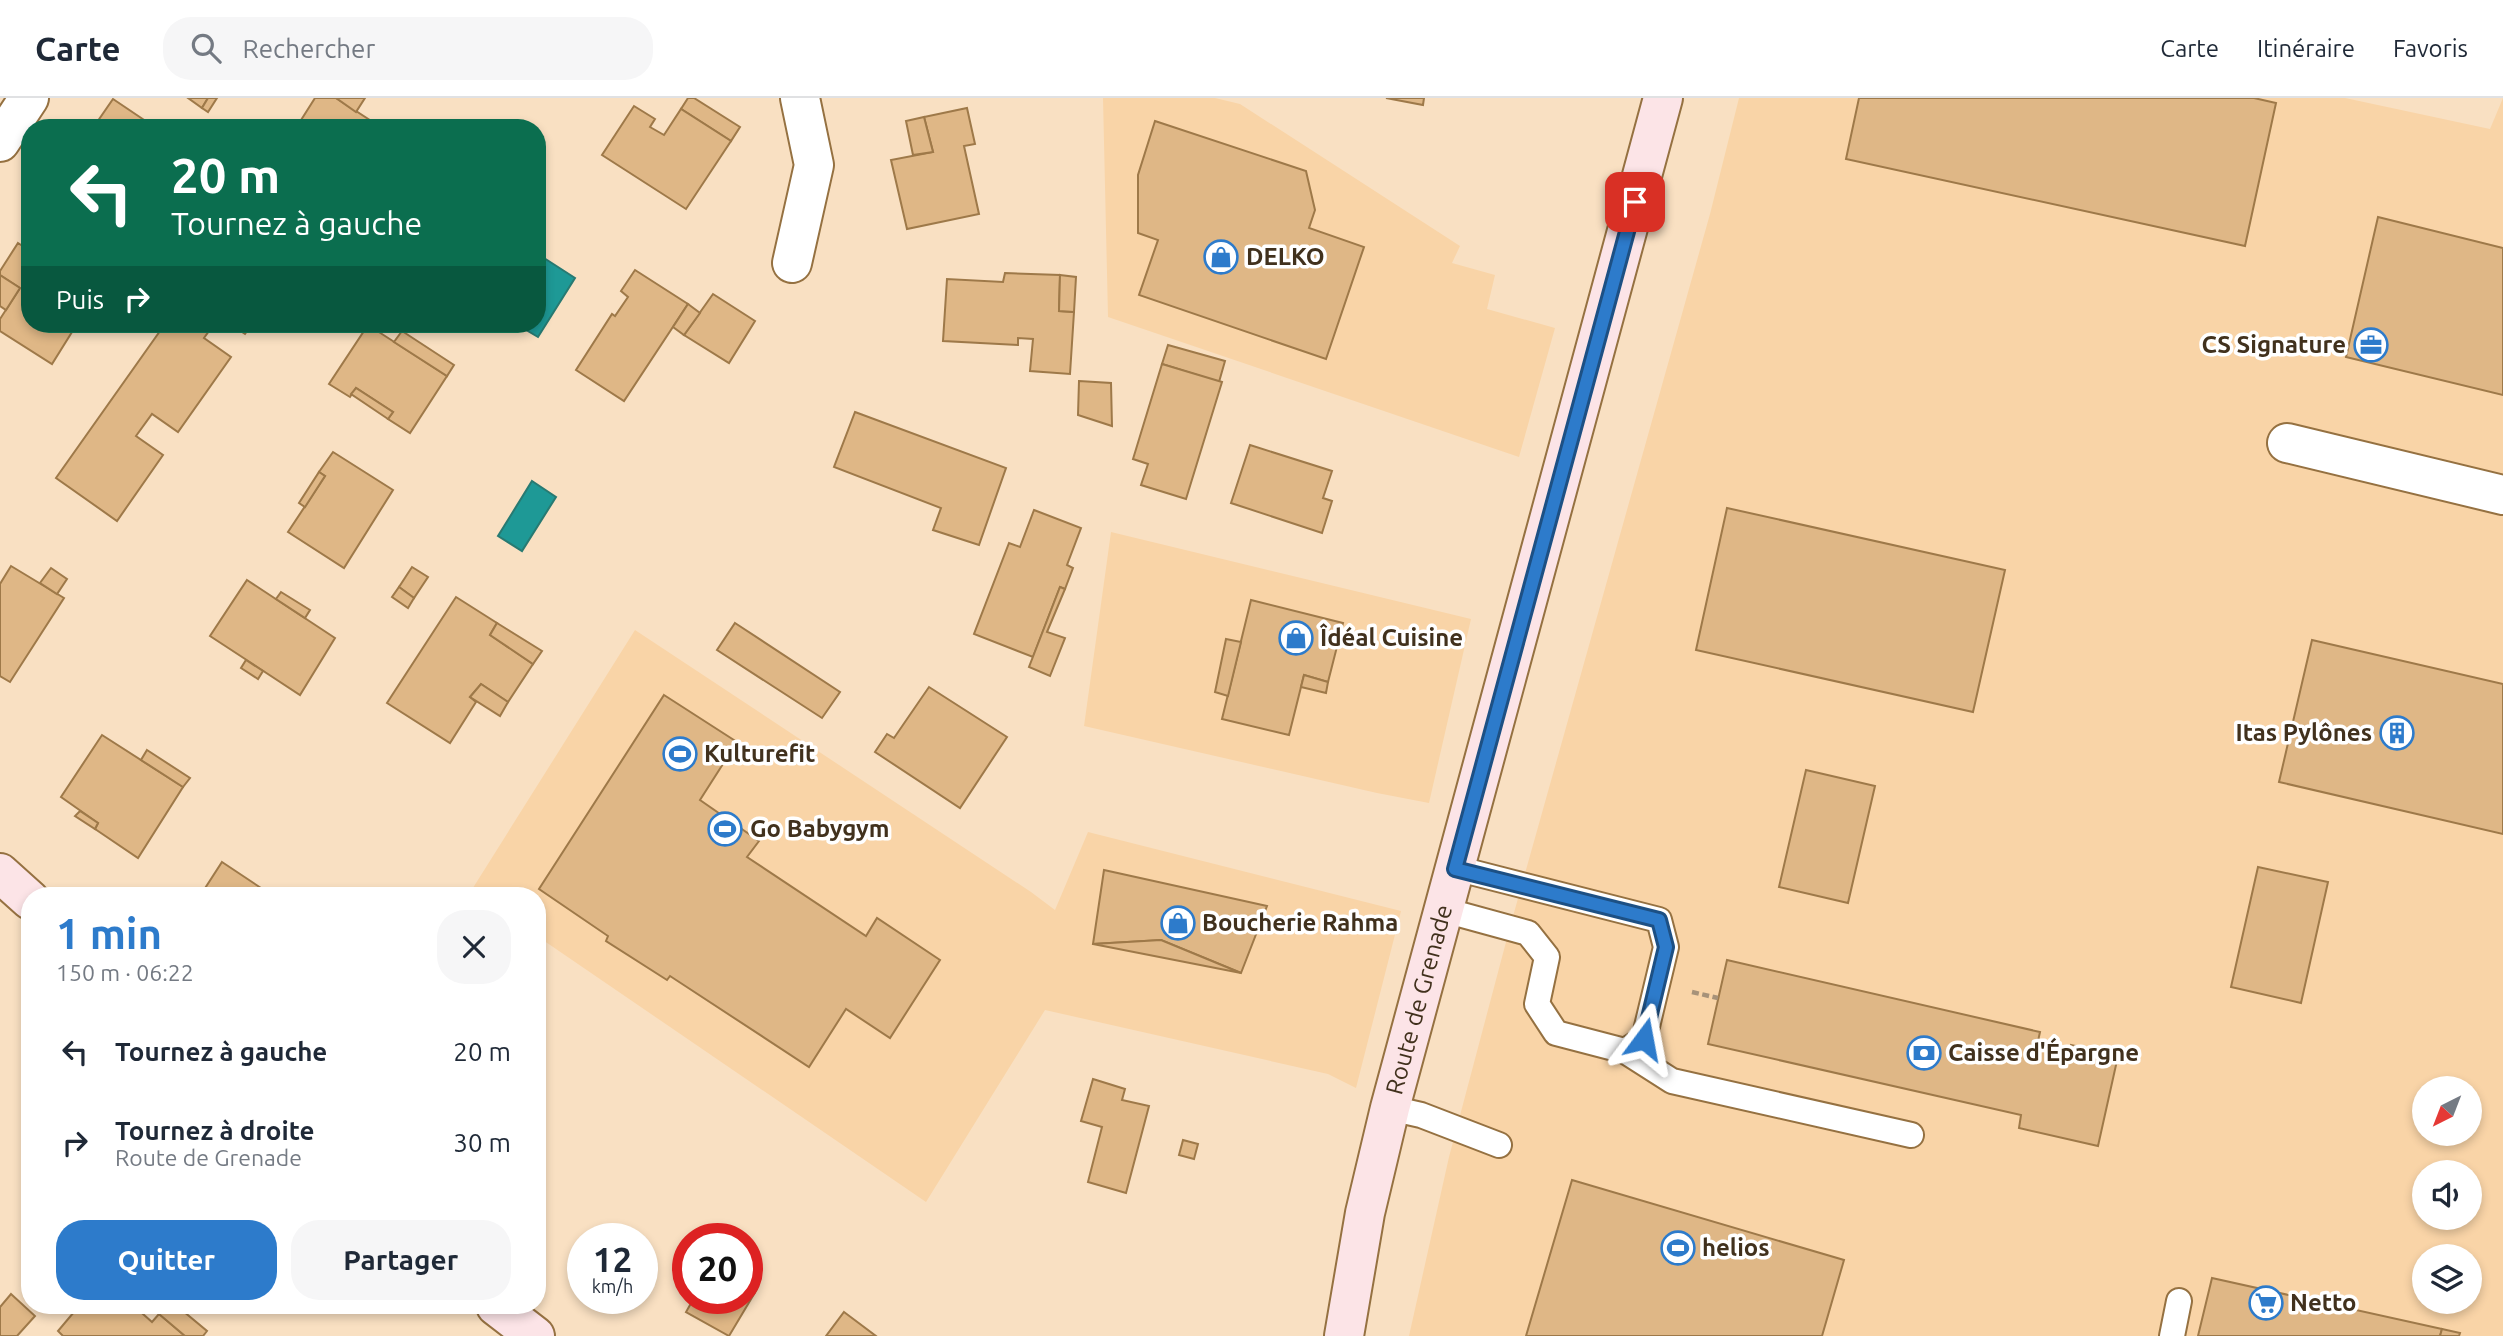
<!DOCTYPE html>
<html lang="fr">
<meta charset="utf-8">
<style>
body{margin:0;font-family:Ubuntu,sans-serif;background:#f6f6f7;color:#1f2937;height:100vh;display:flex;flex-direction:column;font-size:26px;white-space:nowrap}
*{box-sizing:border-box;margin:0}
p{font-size:23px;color:#747a83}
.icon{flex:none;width:38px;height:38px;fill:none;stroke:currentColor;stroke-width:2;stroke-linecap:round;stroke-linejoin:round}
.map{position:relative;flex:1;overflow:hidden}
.panel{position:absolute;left:21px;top:789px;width:525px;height:427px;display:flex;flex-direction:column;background:#fff;border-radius:28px;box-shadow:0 4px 10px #0003}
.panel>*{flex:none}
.guide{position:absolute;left:21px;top:21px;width:525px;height:214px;border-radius:28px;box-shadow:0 4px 10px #0003;background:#0b6e4f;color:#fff;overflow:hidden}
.needle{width:46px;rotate:222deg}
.controls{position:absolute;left:2412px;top:978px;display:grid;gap:14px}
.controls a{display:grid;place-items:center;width:70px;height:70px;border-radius:50%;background:#fff;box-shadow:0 4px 10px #0003;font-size:35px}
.speed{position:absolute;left:567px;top:1125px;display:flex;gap:14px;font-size:35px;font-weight:700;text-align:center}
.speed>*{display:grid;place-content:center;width:91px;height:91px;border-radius:50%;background:#fff;box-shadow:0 4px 10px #0003;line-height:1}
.speed small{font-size:18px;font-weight:400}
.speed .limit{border:10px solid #d22;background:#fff;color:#111}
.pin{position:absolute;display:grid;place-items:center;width:60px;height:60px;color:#fff;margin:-30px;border-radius:14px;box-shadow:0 4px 10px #0006}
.me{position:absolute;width:77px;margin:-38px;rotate:13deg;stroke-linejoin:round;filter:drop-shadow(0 0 5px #0008)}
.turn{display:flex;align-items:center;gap:24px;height:147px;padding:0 35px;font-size:32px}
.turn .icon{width:91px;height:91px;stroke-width:2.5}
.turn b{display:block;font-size:49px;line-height:60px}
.then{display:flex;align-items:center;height:66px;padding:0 35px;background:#0003;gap:14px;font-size:26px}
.round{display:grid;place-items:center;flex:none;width:74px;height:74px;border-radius:28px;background:#f6f6f7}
.head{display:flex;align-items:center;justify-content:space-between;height:119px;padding:0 35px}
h1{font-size:42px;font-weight:700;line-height:52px;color:#2d7bcb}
.button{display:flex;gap:14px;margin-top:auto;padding:14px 35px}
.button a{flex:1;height:80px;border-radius:28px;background:#2d7bcb;color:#fff;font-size:28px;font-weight:700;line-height:80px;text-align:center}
.button a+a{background:#f6f6f7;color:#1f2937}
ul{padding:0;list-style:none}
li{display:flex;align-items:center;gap:21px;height:91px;padding:0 35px}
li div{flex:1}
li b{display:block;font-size:26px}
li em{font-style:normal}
header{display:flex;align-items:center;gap:42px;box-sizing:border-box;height:98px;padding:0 35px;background:#fff;border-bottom:2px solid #e0e1e3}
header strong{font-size:33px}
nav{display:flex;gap:38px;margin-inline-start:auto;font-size:24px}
.search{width:490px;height:63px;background:#f6f6f7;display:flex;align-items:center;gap:18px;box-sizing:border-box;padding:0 24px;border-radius:28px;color:#747a83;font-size:26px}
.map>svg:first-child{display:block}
.built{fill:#f9d4a7;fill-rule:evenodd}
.water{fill:#1e9996;stroke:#287a72;stroke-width:2}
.building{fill:#dfb786;stroke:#9e7949;stroke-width:2}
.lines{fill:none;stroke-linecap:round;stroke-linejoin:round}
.lane-casing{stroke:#957141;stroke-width:28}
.street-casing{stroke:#957141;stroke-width:42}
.secondary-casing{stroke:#957141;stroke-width:42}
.path{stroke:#a79279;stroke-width:4.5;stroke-dasharray:7 3.5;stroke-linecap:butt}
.lane{stroke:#fff;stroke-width:24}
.street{stroke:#fff;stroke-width:38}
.secondary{stroke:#fce4e7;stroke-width:38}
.route-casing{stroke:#1d5084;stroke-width:18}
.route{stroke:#2d7bcb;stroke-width:12}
.labels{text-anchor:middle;stroke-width:7;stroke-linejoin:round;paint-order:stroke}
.poi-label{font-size:24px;font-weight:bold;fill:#41311d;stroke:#fff;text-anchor:start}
.street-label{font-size:24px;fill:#41311d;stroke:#fff}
</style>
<header>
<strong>Carte</strong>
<div class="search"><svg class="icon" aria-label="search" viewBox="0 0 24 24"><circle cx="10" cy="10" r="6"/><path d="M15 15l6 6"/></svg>Rechercher</div>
<nav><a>Carte</a><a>Itinéraire</a><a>Favoris</a></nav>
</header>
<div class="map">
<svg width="2503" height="1238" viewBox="0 0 2503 1238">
<rect width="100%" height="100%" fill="#f9e0c2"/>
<g class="built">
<path d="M 1103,0 L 1215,0 L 1240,6 L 1460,148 L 1452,165 L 1495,177 L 1487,211 L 1555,230 L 1519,359 L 1108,219 Z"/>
<path d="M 1739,0 L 2345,0 L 2490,31 L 2503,0 L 2503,1238 L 1409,1238 L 1449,1059 L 1510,829 L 1710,116 ZM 2424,990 L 2469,990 L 2469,1036 L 2424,1036 ZM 2424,1074 L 2469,1074 L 2469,1120 L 2424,1120 ZM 2424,1158 L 2469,1158 L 2469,1204 L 2424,1204 Z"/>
<path d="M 1111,434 L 1471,521 L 1429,705 L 1377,695 L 1084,628 Z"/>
<path d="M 635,532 L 1031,794 L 1055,812 L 1088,734 L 1401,813 L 1356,990 L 1328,976 L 1045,912 L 926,1104 L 537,838 L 537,798 L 479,798 L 471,793 Z"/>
</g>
<g class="water">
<path d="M 544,160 L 575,180 L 538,239 L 516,226 L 537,226 L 537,171 Z"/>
<path d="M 532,383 L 556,399 L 522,453 L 498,438 Z"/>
</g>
<g class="building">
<path d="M 188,0 L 208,0 L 202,10 Z"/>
<path d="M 208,0 L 217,0 L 208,14 L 202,10 Z"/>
<path d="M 315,0 L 336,0 L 382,30 L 296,30 Z"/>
<path d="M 336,0 L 365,0 L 356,14 Z"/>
<path d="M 688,0 L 694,0 L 740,29 L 731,43 L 681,11 Z"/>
<path d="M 1386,0 L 1424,0 L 1423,7 Z"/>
<path d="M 1859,0 L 2254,0 L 2276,5 L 2245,148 L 1846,61 Z"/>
<path d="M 113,1 L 156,30 L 93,30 Z"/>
<path d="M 634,8 L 655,21 L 650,29 L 664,37 L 681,11 L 731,43 L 686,111 L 602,57 Z"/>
<path d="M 967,10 L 975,46 L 964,48 L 979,116 L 907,131 L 891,62 L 933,54 L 924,19 Z"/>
<path d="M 924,19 L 933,54 L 913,57 L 906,23 Z"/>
<path d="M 1155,23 L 1306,73 L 1315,112 L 1309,130 L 1364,149 L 1326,261 L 1139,197 L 1158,142 L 1138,135 L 1138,77 Z"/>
<path d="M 2378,119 L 2503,150 L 2503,297 L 2346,259 Z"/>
<path d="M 18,145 L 30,153 L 30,226 L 77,226 L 52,266 L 0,233 L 0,221 L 20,190 L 0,177 L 0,173 Z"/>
<path d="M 635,172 L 688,206 L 624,303 L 576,272 L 612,216 L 615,218 L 628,199 L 621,193 Z"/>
<path d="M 1005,175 L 1060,177 L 1059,213 L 1074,214 L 1070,276 L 1030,273 L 1033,241 L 1018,240 L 1018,247 L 943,243 L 947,181 L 1003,184 Z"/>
<path d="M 0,177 L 20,190 L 6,212 L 0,208 Z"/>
<path d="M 1060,177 L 1076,179 L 1074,214 L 1059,213 Z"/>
<path d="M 713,196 L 755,223 L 729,265 L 684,237 Z"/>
<path d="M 688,206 L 700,215 L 684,237 L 673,229 Z"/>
<path d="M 165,226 L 214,226 L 204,240 L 231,259 L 178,334 L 152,316 L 136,338 L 163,357 L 117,423 L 56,380 Z"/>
<path d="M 230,226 L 252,226 L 245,236 Z"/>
<path d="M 368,227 L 447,278 L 410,335 L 388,321 L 393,314 L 356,290 L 350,299 L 329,286 Z"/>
<path d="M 402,233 L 454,267 L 447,278 L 394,244 Z"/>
<path d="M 1168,247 L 1225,263 L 1219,284 L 1162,266 Z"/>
<path d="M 1162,266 L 1222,284 L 1186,401 L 1141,387 L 1148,366 L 1133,361 Z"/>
<path d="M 1079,283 L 1111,285 L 1112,328 L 1078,317 Z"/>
<path d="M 356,290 L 393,314 L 388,321 L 351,296 Z"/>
<path d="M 855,314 L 1006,370 L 979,447 L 933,432 L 941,410 L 834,369 Z"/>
<path d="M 1250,347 L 1332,373 L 1323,400 L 1332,403 L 1322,435 L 1231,405 Z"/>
<path d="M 333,354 L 393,392 L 344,470 L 288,434 L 325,378 L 319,374 Z"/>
<path d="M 319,374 L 325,378 L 305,409 L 299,405 Z"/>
<path d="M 1727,410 L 2005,472 L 1973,614 L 1696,552 Z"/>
<path d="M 1034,412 L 1081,430 L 1067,467 L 1073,470 L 1065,491 L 1060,489 L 1033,559 L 974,536 L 1009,445 L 1020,449 Z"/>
<path d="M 11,468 L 64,500 L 10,584 L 0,578 L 0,486 Z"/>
<path d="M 412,469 L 428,479 L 414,500 L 399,489 Z"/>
<path d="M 51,470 L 67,481 L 57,496 L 40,485 Z"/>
<path d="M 247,482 L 335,540 L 300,597 L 210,538 Z"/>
<path d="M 399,489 L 414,500 L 408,510 L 392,499 Z"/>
<path d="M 1060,489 L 1065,491 L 1047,534 L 1065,540 L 1050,578 L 1029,569 Z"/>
<path d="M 281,494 L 310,512 L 305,520 L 276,501 Z"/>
<path d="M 456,499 L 497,525 L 490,537 L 533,566 L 508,604 L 481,586 L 470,599 L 476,604 L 450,645 L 387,605 Z"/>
<path d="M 1251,502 L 1343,525 L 1328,584 L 1304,577 L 1289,637 L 1222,621 Z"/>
<path d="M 497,525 L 542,553 L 533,566 L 490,537 Z"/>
<path d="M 735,525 L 840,594 L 822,620 L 717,552 Z"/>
<path d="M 1226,541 L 1241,544 L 1228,598 L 1215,594 Z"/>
<path d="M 2312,542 L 2503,586 L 2503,736 L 2279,684 Z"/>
<path d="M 246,562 L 263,573 L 258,581 L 241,570 Z"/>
<path d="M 1304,577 L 1328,584 L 1326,595 L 1301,589 Z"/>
<path d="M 481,586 L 508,604 L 500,618 L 470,599 Z"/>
<path d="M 929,589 L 1007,639 L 960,710 L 875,654 L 887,636 L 894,640 Z"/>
<path d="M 664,597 L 737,644 L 700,702 L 759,743 L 747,759 L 866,838 L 877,820 L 940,862 L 890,940 L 846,911 L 809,969 L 670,878 L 667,882 L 606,843 L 608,838 L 539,791 Z"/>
<path d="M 102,637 L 183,689 L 138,760 L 95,731 L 98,725 L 61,699 Z"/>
<path d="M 147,652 L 190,680 L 183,689 L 141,662 Z"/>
<path d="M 1806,672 L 1875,688 L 1848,805 L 1779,789 Z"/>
<path d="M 80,713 L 98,725 L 95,731 L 75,718 Z"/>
<path d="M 222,764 L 273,798 L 200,798 Z"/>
<path d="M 2258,769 L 2328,784 L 2301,905 L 2231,889 Z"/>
<path d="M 1104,772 L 1267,808 L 1241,875 L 1161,842 L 1093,846 Z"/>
<path d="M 1161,842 L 1241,875 L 1093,846 Z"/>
<path d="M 1727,862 L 2040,934 L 2038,943 L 2070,951 L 2071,947 L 2118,958 L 2098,1048 L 2019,1030 L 2021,1017 L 1708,946 Z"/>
<path d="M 1093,981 L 1125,991 L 1122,1002 L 1149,1008 L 1126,1095 L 1088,1084 L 1102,1029 L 1081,1023 Z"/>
<path d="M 1183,1042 L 1198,1046 L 1194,1061 L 1179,1057 Z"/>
<path d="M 1572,1082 L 1844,1162 L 1822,1238 L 1526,1238 Z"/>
<path d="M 2212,1180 L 2442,1231 L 2440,1238 L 2198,1238 Z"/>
<path d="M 747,1185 L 757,1191 L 729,1238 L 686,1214 L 694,1200 L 747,1200 Z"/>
<path d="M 11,1196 L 35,1218 L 17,1238 L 0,1238 L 0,1209 Z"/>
<path d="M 79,1208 L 134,1208 L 152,1224 L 159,1216 L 185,1238 L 63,1238 L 58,1233 Z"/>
<path d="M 166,1208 L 177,1208 L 207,1233 L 203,1238 L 185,1238 L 159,1216 Z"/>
<path d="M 844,1214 L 876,1238 L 826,1238 Z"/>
<path d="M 2442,1231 L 2460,1235 L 2459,1238 L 2440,1238 Z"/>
</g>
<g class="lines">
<defs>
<g id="lane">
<path d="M 1444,812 L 1528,835 L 1547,859 L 1537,906 L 1556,935 L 1625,953 L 1644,941 L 1666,849 L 1659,822 L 1455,770"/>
<path d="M 1625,953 L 1672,983 L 1911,1037"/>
<path d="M 1390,1010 L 1421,1017 L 1499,1047"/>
<path d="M 2172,1238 L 2179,1203"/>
</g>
<g id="street">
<path d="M 0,44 L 29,0"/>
<path d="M 792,165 L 814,67 L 800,0"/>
<path d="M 2287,345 L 2503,397"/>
</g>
<g id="secondary">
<path d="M 0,775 L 30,802"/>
<path d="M 496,1208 L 535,1238"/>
<path id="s1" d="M 1344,1238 L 1365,1115 L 1390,1010 L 1663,0"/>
</g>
</defs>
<use href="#lane" class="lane-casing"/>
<use href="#street" class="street-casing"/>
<use href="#secondary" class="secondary-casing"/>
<path class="path" d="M 1692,894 L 1718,900"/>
<use href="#lane" class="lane"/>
<use href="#street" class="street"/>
<use href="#secondary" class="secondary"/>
</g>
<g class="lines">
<defs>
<path id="route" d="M 1635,104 L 1455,771 L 1659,822 L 1666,849 L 1644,941"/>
</defs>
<use href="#route" class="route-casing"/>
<use href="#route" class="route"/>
</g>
<defs>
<symbol id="shop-ring" viewBox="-11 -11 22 22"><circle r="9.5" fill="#fff" stroke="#2d7bcb" stroke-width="1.5"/><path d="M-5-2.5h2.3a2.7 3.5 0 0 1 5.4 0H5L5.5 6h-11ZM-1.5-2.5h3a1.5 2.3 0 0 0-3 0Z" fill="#2d7bcb"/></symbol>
<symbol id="office-ring" viewBox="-11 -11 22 22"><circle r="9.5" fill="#fff" stroke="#2d7bcb" stroke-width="1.5"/><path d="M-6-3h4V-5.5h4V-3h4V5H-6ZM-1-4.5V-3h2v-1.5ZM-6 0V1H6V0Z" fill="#2d7bcb"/></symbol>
<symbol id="building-ring" viewBox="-11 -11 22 22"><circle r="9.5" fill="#fff" stroke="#2d7bcb" stroke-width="1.5"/><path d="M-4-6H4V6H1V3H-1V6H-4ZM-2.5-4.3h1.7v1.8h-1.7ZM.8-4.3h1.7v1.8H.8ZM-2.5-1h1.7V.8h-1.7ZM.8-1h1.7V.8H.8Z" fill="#2d7bcb"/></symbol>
<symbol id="stadium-ring" viewBox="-11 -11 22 22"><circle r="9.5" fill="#fff" stroke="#2d7bcb" stroke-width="1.5"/><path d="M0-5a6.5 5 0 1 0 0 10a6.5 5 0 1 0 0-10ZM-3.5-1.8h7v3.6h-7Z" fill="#2d7bcb"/></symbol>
<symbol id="bank-ring" viewBox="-11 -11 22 22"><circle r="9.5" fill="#fff" stroke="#2d7bcb" stroke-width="1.5"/><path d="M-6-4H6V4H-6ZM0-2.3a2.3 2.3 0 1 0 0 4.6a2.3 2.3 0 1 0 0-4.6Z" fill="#2d7bcb"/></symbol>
<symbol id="supermarket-ring" viewBox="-11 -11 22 22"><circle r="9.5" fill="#fff" stroke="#2d7bcb" stroke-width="1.5"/><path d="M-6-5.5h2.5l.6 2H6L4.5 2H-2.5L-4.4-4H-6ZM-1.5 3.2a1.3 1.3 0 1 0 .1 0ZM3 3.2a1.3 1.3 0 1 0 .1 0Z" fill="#2d7bcb"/></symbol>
</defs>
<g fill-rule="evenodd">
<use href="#shop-ring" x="1202" y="140" width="38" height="38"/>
<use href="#office-ring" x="2352" y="228" width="38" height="38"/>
<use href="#shop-ring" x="1277" y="521" width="38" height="38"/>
<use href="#building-ring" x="2378" y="616" width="38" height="38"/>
<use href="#stadium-ring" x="661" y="637" width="38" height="38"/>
<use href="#stadium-ring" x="706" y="712" width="38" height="38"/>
<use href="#shop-ring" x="1159" y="806" width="38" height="38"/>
<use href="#bank-ring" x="1905" y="936" width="38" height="38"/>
<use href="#stadium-ring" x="1659" y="1131" width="38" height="38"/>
<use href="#supermarket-ring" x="2247" y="1186" width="38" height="38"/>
</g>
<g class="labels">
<g class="poi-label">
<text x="1246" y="167">DELKO</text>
<text x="2346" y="255" text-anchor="end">CS Signature</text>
<text x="1320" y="548">Îdéal Cuisine</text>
<text x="2372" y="643" text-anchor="end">Itas Pylônes</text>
<text x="704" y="664">Kulturefit</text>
<text x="750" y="739">Go Babygym</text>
<text x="1202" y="833">Boucherie Rahma</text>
<text x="1948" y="963">Caisse d'Épargne</text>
<text x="1702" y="1158">helios</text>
<text x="2290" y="1213">Netto</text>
</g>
<g class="street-label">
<text dy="8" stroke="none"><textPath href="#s1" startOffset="345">Route de Grenade</textPath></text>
</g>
</g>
</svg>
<div class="controls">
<a><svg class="needle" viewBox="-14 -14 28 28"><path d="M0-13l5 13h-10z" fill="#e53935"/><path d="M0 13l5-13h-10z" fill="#747a83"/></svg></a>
<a><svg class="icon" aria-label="sound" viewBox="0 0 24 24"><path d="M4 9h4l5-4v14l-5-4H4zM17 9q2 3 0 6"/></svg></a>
<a><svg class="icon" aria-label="layers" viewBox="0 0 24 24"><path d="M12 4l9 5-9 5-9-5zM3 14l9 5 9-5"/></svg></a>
</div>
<div class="speed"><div>12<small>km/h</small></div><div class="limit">20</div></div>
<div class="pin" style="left:1635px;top:104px;background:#d93025"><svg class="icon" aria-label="arrive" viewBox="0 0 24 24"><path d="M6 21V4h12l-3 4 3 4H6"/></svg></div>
<svg class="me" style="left:1644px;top:941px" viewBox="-20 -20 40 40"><path d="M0-17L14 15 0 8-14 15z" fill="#2d7bcb" stroke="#fff" stroke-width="4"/></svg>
<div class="guide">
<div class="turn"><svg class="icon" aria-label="left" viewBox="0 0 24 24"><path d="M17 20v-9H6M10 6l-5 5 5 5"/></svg><div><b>20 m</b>Tournez à gauche</div></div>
<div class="then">Puis<svg class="icon" aria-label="right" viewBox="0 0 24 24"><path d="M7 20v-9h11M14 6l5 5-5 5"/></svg></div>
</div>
<section class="panel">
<div class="head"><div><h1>1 min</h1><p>150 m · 06:22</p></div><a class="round"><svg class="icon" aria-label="close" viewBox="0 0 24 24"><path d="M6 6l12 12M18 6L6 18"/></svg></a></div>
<ul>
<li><svg class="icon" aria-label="left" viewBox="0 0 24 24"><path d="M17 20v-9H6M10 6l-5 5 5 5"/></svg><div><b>Tournez à gauche</b></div><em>20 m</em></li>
<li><svg class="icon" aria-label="right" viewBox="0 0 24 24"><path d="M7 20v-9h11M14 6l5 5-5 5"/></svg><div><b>Tournez à droite</b><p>Route de Grenade</p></div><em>30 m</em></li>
</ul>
<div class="button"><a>Quitter</a><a>Partager</a></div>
</section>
</div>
